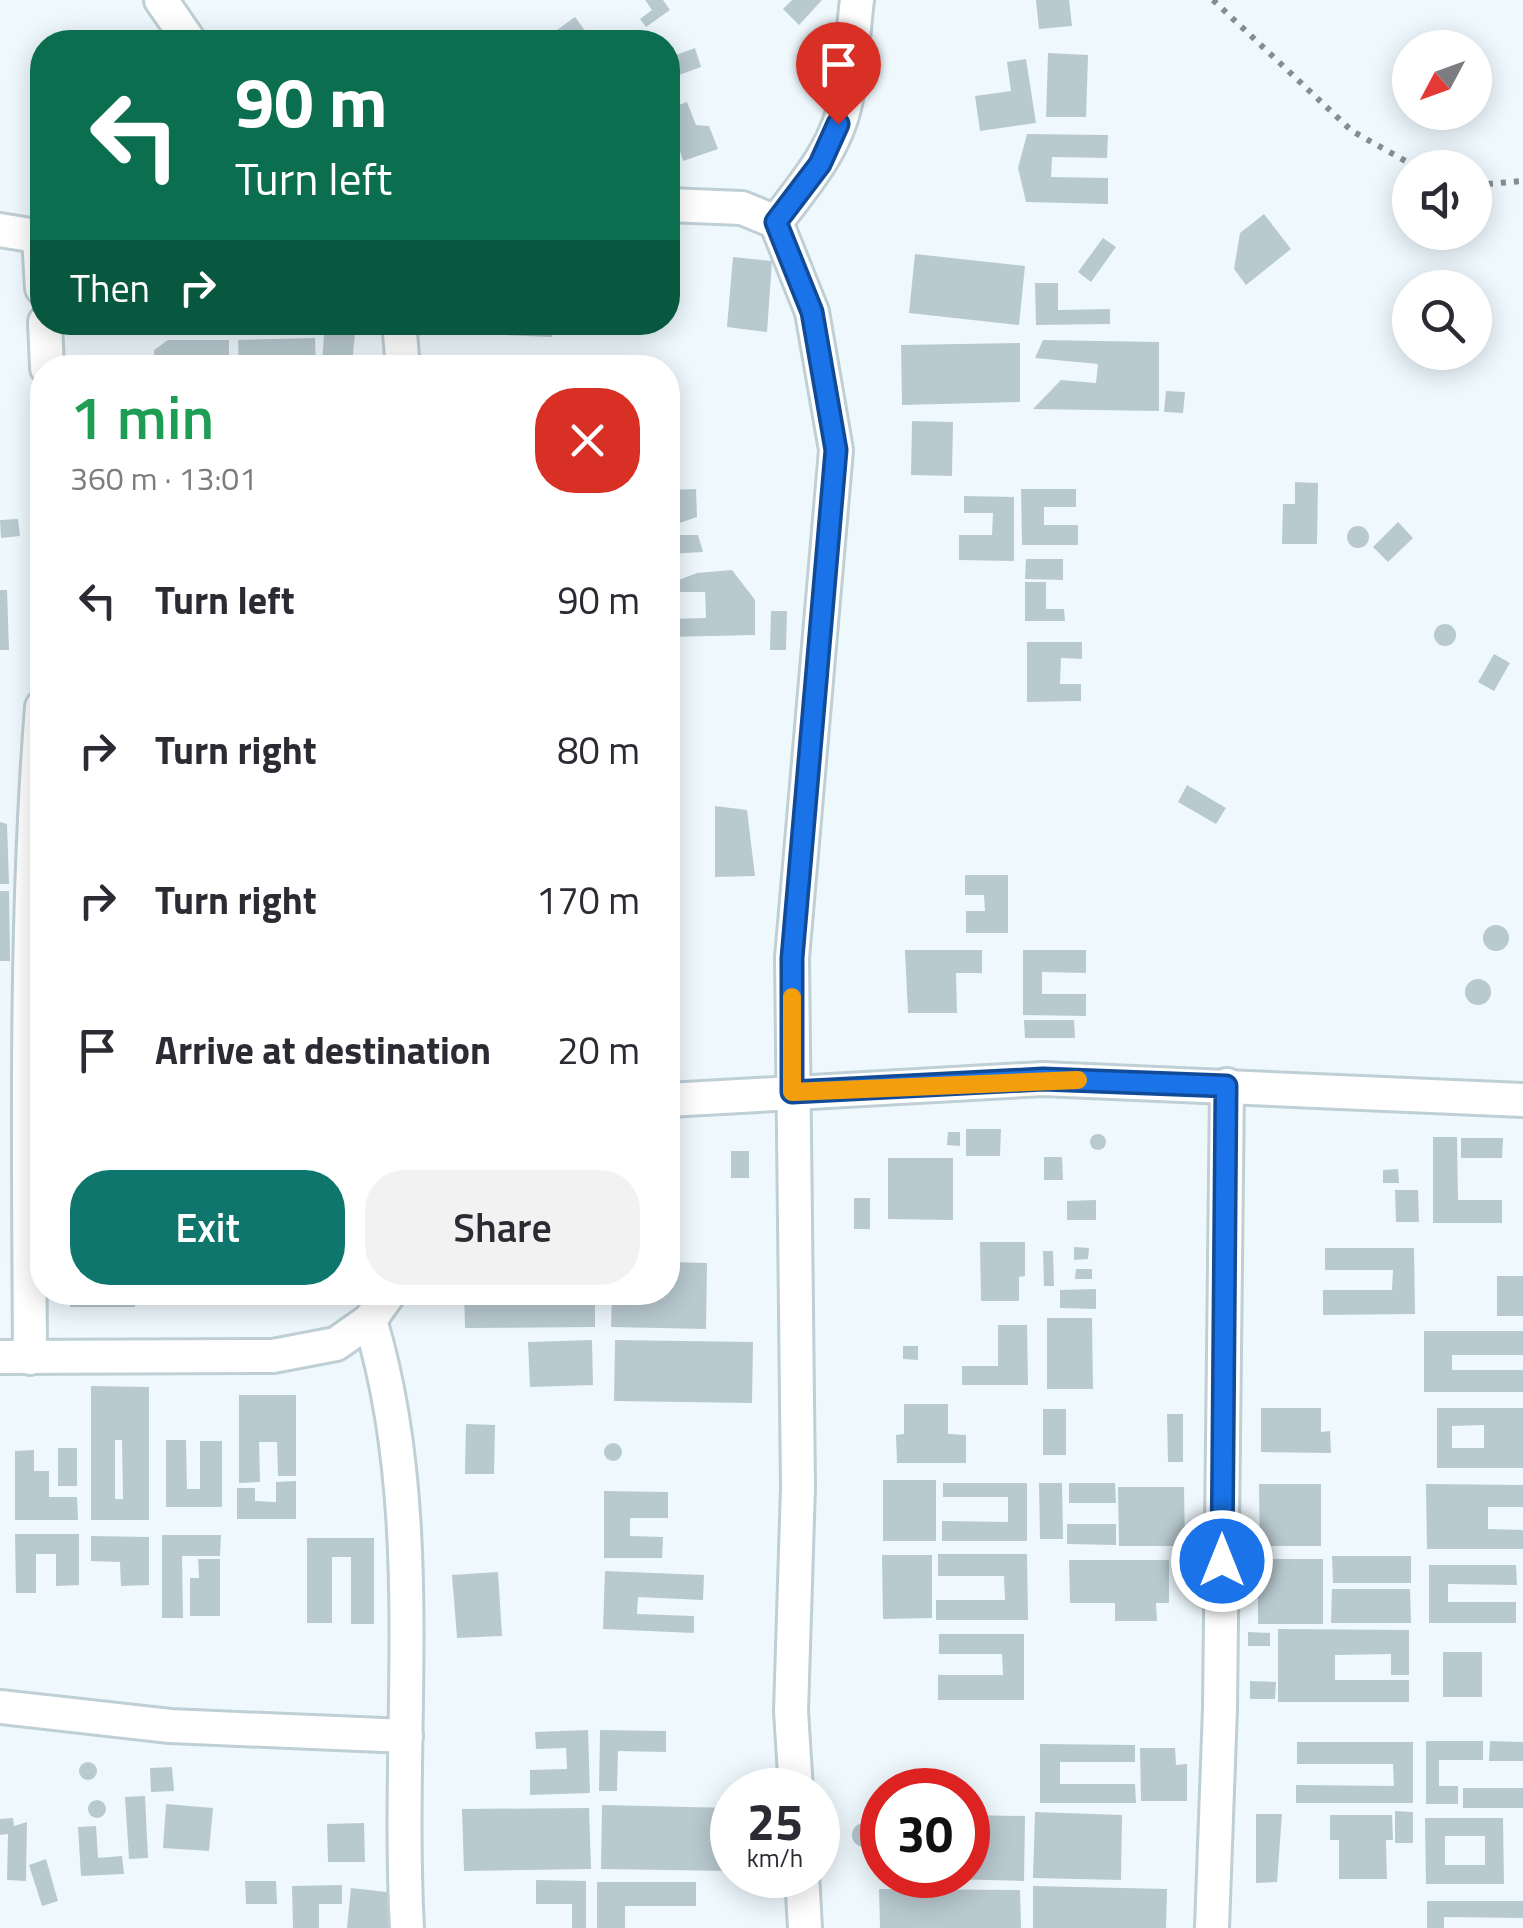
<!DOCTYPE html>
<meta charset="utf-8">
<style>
body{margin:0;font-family:"Titillium Web",sans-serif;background:#f2f2f3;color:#2b2b33;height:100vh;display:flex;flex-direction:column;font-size:38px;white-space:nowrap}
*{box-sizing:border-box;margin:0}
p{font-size:32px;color:#7c7c81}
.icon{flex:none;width:55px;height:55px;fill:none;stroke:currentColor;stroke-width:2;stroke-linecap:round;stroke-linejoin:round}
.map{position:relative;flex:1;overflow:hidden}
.sheet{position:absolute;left:30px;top:355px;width:650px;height:950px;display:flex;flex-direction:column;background:#fff;border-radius:40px;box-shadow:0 5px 25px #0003}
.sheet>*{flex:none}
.banner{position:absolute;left:30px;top:30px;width:650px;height:305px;border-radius:40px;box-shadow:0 5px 25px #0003;background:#0b6e4f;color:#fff;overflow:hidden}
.needle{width:65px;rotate:229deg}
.buttons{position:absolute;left:1392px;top:30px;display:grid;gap:20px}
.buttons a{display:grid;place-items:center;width:100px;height:100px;border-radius:50%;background:#fff;box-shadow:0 5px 25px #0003;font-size:50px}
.speed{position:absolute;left:710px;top:1768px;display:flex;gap:20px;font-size:50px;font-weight:700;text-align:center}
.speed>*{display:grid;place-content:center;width:130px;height:130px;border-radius:50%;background:#fff;box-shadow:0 5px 25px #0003;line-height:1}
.speed small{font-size:25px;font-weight:400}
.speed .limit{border:15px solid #d22;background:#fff;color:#111}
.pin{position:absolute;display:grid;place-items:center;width:85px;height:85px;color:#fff;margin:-102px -42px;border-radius:50% 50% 50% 0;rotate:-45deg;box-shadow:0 0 10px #0007}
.pin .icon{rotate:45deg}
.me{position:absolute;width:110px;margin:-55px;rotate:0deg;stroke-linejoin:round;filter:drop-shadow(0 0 8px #0008)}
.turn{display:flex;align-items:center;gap:35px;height:210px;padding:0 40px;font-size:45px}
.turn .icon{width:130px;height:130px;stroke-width:2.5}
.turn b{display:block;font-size:70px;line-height:85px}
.then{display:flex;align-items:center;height:95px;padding:0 40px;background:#0003;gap:20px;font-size:38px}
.round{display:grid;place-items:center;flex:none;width:105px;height:105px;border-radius:40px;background:#f2f2f3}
.headline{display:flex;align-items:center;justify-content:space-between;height:170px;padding:0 40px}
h1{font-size:60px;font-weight:600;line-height:75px;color:#1e9e55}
.action{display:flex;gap:20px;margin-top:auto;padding:20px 40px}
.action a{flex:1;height:115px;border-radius:40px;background:#0f766e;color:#fff;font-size:40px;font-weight:600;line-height:115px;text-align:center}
.action a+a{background:#f2f2f3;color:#2b2b33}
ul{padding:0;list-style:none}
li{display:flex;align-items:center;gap:30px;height:150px;padding:0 40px}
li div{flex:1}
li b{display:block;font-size:38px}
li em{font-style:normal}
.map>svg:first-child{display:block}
.building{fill:#b9c9d0;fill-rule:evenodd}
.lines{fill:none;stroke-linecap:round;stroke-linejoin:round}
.street-casing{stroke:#bfcfd6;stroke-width:38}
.path{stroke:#858d8f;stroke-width:6;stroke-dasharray:5 8;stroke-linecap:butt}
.street{stroke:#fff;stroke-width:32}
.route-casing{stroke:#114b97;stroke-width:25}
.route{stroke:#1a73e8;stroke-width:18}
.slow{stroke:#f59e0b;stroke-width:18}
</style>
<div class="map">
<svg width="1523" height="1928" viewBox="0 0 1523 1928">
<rect width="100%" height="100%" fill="#eff9fd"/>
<g class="building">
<path d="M 645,0 L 663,0 L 670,10 L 646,27 L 640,19 L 652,10 Z"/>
<path d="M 792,0 L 822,0 L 799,25 L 783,9 Z"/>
<path d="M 1036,0 L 1069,0 L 1072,26 L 1039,29 Z"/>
<path d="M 575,17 L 593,42 L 549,42 L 546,38 Z"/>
<path d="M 695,48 L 701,67 L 668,79 L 668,58 Z"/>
<path d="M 1048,53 L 1088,55 L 1086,117 L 1046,117 Z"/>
<path d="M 1026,59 L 1036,123 L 980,131 L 975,96 L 1011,91 L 1007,62 Z"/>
<path d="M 687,102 L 696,125 L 709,126 L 718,149 L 683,161 L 668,109 Z"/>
<path d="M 1027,134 L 1108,135 L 1107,158 L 1052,157 L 1051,177 L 1108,178 L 1108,204 L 1026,202 L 1018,168 Z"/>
<path d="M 1264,214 L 1291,249 L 1246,285 L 1234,269 L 1240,233 Z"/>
<path d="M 1103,238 L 1116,247 L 1091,282 L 1078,272 Z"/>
<path d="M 915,254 L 1025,266 L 1019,325 L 909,313 Z"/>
<path d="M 733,257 L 772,261 L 767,332 L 727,327 Z"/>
<path d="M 1035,283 L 1058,283 L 1058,310 L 1110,309 L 1110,324 L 1036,325 Z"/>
<path d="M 232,322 L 308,322 L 307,330 L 231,326 Z"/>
<path d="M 325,322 L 356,322 L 352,365 L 322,362 Z"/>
<path d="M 478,322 L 553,322 L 552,337 L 478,334 Z"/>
<path d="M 315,338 L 316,368 L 239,368 L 238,340 Z"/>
<path d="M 168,340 L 229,340 L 229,368 L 155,368 L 154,350 Z"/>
<path d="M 1043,340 L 1159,342 L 1159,411 L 1033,409 L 1061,380 L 1096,383 L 1098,364 L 1035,358 Z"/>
<path d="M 1020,343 L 1020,402 L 902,405 L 901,345 Z"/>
<path d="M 1166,391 L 1185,392 L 1183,413 L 1164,412 Z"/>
<path d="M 912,421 L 953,422 L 952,476 L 911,475 Z"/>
<path d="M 1295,482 L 1318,483 L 1317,544 L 1282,544 L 1283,504 L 1295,504 Z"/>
<path d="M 696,489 L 697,517 L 668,527 L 668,490 Z"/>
<path d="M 1021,489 L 1076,489 L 1076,507 L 1044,507 L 1044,525 L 1078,525 L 1078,545 L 1022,545 Z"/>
<path d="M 964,496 L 1014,497 L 1014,561 L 959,560 L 959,535 L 992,535 L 993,513 L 964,513 Z"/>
<path d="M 18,519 L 20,536 L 1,538 L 0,520 Z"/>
<path d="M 1398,522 L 1413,538 L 1388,562 L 1373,547 Z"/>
<circle cx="1358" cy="537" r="11"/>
<path d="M 668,535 L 698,535 L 703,552 L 668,554 Z"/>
<path d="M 1026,559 L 1063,559 L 1063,580 L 1025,579 Z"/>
<path d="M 732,570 L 755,600 L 755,635 L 669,637 L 668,619 L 706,618 L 705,592 L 673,592 L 668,584 L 697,573 Z"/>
<path d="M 1025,582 L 1046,582 L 1046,609 L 1064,609 L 1065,621 L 1025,621 Z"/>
<path d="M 0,590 L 7,590 L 9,650 L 0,650 Z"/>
<path d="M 771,611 L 787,611 L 786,650 L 770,650 Z"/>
<circle cx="1445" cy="635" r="11"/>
<path d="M 1027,642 L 1082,642 L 1082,659 L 1061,658 L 1060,684 L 1081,684 L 1081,701 L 1027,702 Z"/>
<path d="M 1494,654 L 1510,663 L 1494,691 L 1478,682 Z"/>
<path d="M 1187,785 L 1226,808 L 1216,824 L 1178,802 Z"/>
<path d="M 715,806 L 747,810 L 755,876 L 715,877 Z"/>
<path d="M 0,822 L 7,824 L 9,884 L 0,884 Z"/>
<path d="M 965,875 L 1008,875 L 1008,933 L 966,933 L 966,911 L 985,911 L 984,895 L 965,895 Z"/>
<path d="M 0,891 L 9,891 L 10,961 L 0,961 Z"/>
<circle cx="1496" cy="938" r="13"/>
<path d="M 905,950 L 982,950 L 982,973 L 956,973 L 957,1013 L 908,1013 Z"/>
<path d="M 1023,950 L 1086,950 L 1086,973 L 1042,972 L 1042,994 L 1086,994 L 1086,1016 L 1023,1015 Z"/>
<circle cx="1478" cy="992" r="13"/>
<path d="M 1024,1020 L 1074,1020 L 1075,1038 L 1025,1038 Z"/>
<path d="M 966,1129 L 1001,1129 L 1000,1156 L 966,1156 Z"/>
<path d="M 948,1132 L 960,1132 L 960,1146 L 947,1145 Z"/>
<circle cx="1098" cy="1142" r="8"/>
<path d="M 1433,1137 L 1457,1137 L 1458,1200 L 1502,1200 L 1502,1223 L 1433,1223 Z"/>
<path d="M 1461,1138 L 1503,1138 L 1502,1158 L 1461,1158 Z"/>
<rect x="731" y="1151" width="18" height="27"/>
<path d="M 1044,1157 L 1062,1157 L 1063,1180 L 1044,1180 Z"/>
<path d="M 888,1158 L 953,1158 L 953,1220 L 888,1219 Z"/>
<path d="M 1398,1169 L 1399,1183 L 1383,1183 L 1383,1170 Z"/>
<path d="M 1395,1190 L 1418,1190 L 1419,1222 L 1396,1222 Z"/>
<rect x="854" y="1198" width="16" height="31"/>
<path d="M 1096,1200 L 1096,1220 L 1067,1220 L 1067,1201 Z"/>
<path d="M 980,1242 L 1025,1242 L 1025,1276 L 1019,1277 L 1019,1301 L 981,1301 Z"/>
<path d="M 1074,1247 L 1089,1248 L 1088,1259 L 1074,1260 Z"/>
<path d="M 1325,1248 L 1414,1248 L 1415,1314 L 1323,1315 L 1323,1290 L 1392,1290 L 1393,1270 L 1325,1270 Z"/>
<path d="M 1043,1251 L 1053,1251 L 1054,1286 L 1044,1286 Z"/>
<path d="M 668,1262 L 707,1263 L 706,1329 L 611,1327 L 612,1292 L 668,1292 Z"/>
<path d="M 1076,1269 L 1092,1269 L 1092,1279 L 1075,1279 Z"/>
<rect x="1497" y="1276" width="26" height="40"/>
<path d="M 1096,1289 L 1096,1309 L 1060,1308 L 1060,1290 Z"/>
<rect x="70" y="1292" width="65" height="15"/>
<path d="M 230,1292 L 335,1292 L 335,1303 L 230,1302 Z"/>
<path d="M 464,1292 L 595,1292 L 595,1327 L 465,1328 Z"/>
<path d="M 1047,1318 L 1092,1318 L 1093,1389 L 1047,1389 Z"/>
<path d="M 998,1325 L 1027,1325 L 1028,1385 L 962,1385 L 962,1366 L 998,1366 Z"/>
<path d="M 1424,1331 L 1523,1331 L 1523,1355 L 1452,1355 L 1452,1370 L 1523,1370 L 1523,1392 L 1424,1392 Z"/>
<path d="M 592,1340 L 593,1385 L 530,1387 L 528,1342 Z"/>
<path d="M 615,1340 L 753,1342 L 752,1403 L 614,1401 Z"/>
<path d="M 903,1346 L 918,1346 L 918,1360 L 903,1359 Z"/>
<path d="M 91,1386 L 149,1387 L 149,1520 L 91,1520 ZM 115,1440 L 122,1440 L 123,1499 L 115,1499 Z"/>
<path d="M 239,1395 L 296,1395 L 296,1476 L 278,1476 L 277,1442 L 259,1442 L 260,1482 L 239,1483 Z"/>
<path d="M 904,1404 L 948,1404 L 948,1434 L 966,1435 L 966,1463 L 897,1463 L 896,1435 L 904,1434 Z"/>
<path d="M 1261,1408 L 1321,1408 L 1321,1432 L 1330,1431 L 1331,1453 L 1261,1452 Z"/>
<path d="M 1437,1408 L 1523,1408 L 1523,1468 L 1437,1468 ZM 1484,1425 L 1484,1448 L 1452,1448 L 1452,1426 Z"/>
<rect x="1043" y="1409" width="23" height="46"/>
<path d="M 1167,1414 L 1183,1414 L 1183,1462 L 1168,1462 Z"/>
<path d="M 466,1424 L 495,1425 L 494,1474 L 465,1474 Z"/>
<path d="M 166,1440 L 186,1440 L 187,1489 L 200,1489 L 200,1441 L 222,1441 L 222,1507 L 166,1507 Z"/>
<circle cx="613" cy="1452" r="9"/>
<rect x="58" y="1448" width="19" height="38"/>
<path d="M 34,1450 L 34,1471 L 49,1471 L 49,1497 L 77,1497 L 78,1520 L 15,1520 L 15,1451 Z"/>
<rect x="883" y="1480" width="53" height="61"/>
<path d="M 296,1481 L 296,1519 L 237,1519 L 237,1488 L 255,1488 L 255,1501 L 276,1502 L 276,1482 Z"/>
<path d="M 943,1483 L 1027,1483 L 1027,1541 L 942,1541 L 942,1521 L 1008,1522 L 1008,1497 L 943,1497 Z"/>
<path d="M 1039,1483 L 1062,1483 L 1063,1539 L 1040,1539 Z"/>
<path d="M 1069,1483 L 1115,1483 L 1116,1503 L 1069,1503 Z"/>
<path d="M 1259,1484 L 1321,1484 L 1321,1546 L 1260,1546 Z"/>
<path d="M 1426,1484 L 1523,1485 L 1523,1507 L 1488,1507 L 1488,1529 L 1523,1530 L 1523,1549 L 1427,1549 Z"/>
<path d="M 1118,1487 L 1184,1487 L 1185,1546 L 1119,1546 Z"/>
<path d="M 604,1491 L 668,1492 L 668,1518 L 630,1518 L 630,1536 L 663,1537 L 662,1558 L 604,1558 Z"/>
<path d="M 1067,1524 L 1116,1524 L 1116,1545 L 1067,1544 Z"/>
<path d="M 15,1534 L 79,1534 L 79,1585 L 56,1586 L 56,1554 L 36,1554 L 36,1593 L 16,1593 Z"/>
<path d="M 162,1535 L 221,1535 L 220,1556 L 182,1556 L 183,1618 L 162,1618 Z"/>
<path d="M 91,1536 L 149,1537 L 149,1585 L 121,1586 L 120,1562 L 91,1561 Z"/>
<path d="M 307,1538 L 374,1538 L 374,1624 L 351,1624 L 351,1557 L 332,1557 L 332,1623 L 307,1623 Z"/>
<path d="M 938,1554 L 1027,1554 L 1028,1620 L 936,1620 L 936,1600 L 1005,1600 L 1004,1576 L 938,1576 Z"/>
<path d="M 882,1555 L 932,1555 L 932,1618 L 883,1619 Z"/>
<path d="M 1332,1556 L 1411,1556 L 1411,1583 L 1333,1583 Z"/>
<path d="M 198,1559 L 220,1559 L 220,1616 L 190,1616 L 190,1578 L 199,1578 Z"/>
<rect x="1258" y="1559" width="65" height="65"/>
<path d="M 1069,1560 L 1169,1560 L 1169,1603 L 1156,1603 L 1157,1621 L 1115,1621 L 1115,1603 L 1070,1603 Z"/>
<path d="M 1429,1565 L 1516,1565 L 1517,1585 L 1448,1584 L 1448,1602 L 1516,1602 L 1516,1623 L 1429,1623 Z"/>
<path d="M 605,1571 L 704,1575 L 703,1600 L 638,1597 L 637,1614 L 694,1616 L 694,1633 L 603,1629 Z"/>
<path d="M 498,1572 L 502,1636 L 457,1638 L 452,1575 Z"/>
<path d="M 1332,1589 L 1410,1589 L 1411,1623 L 1331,1623 Z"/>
<path d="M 1278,1629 L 1409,1630 L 1409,1675 L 1391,1675 L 1391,1654 L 1335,1655 L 1335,1680 L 1409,1680 L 1409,1702 L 1278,1702 Z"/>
<path d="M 1248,1632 L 1270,1633 L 1270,1646 L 1248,1646 Z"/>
<path d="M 939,1634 L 1024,1634 L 1024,1700 L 938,1700 L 938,1675 L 1003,1675 L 1002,1654 L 939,1654 Z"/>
<rect x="1443" y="1652" width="39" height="45"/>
<path d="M 1250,1681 L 1276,1682 L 1275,1699 L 1250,1699 Z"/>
<path d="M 588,1730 L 590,1793 L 530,1795 L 530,1770 L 567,1769 L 566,1748 L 536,1749 L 535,1732 Z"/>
<path d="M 600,1730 L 666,1731 L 666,1752 L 618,1751 L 617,1791 L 599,1791 Z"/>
<path d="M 1426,1741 L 1483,1741 L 1483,1760 L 1439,1760 L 1439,1786 L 1458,1786 L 1458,1804 L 1426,1804 Z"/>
<path d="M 1490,1741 L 1523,1742 L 1523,1761 L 1489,1761 Z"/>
<path d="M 1297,1742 L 1413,1742 L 1413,1803 L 1296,1803 L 1296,1785 L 1394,1786 L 1393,1764 L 1297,1764 Z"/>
<path d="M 1040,1744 L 1135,1745 L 1135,1762 L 1060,1762 L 1060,1784 L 1135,1784 L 1136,1803 L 1040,1803 Z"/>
<path d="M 1140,1748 L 1175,1748 L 1176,1765 L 1187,1764 L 1187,1801 L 1141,1801 Z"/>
<circle cx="88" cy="1771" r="9"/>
<path d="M 172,1767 L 174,1791 L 151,1792 L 150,1768 Z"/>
<rect x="1463" y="1788" width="60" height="20"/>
<path d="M 145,1796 L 148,1858 L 129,1859 L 125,1797 Z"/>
<circle cx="97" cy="1809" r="9"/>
<path d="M 166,1804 L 213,1808 L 209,1851 L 163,1848 Z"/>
<path d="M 602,1805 L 732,1808 L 732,1871 L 601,1869 Z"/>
<path d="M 589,1808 L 591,1869 L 464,1871 L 462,1809 Z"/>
<path d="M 1395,1811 L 1413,1812 L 1413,1843 L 1395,1843 Z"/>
<path d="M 1035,1812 L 1122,1815 L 1121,1880 L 1033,1878 Z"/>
<path d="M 1256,1814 L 1282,1814 L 1277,1882 L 1256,1883 Z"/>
<path d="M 968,1815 L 1025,1816 L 1024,1881 L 907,1878 L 968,1875 Z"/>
<path d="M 1330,1815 L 1392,1815 L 1393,1840 L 1386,1840 L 1387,1879 L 1339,1879 L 1339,1840 L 1330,1840 Z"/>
<path d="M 13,1818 L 14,1826 L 27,1822 L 26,1881 L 7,1880 L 8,1834 L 0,1835 L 0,1819 Z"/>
<path d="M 1425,1818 L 1503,1818 L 1504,1884 L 1426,1884 ZM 1445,1836 L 1485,1836 L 1485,1865 L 1445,1865 Z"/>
<circle cx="864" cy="1835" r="12"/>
<path d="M 364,1823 L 365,1862 L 328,1862 L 327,1824 Z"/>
<path d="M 96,1826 L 98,1858 L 122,1856 L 124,1874 L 81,1876 L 78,1827 Z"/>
<path d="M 46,1859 L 58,1901 L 42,1906 L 29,1865 Z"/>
<path d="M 536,1880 L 586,1881 L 586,1928 L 572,1928 L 572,1904 L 536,1904 Z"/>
<path d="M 245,1881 L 276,1881 L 277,1904 L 246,1904 Z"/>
<path d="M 597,1882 L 696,1882 L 696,1906 L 625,1906 L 625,1928 L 597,1928 Z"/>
<path d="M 342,1885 L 342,1904 L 319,1904 L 319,1928 L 293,1928 L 292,1886 Z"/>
<path d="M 1033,1886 L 1167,1889 L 1166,1928 L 1033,1928 Z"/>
<path d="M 351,1888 L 396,1893 L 392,1928 L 347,1928 Z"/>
<path d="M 879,1889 L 1020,1890 L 1021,1928 L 880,1928 Z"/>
<path d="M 1427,1901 L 1523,1901 L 1523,1918 L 1444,1917 L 1444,1928 L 1427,1928 Z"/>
</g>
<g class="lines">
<defs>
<g id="street">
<path d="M 161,0 L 190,42"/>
<path d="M 668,205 L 742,208 L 776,222 L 812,312 L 836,450 L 792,958 L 798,1487 L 791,1711 L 796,1790"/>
<path d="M 776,222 C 806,183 840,144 847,93 C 852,63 853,31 857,0"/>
<path d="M 0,230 L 42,237"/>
<path d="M 39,237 L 42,288"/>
<path d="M 45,322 L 47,368"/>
<path d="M 399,322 L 403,368"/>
<path d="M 668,1100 L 1043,1079 L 1523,1100"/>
<path d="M 370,1320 C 429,1515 396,1727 407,1928"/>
<path d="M 0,1357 L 273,1356 L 336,1344 L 370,1320 L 390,1292"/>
<path d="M 30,1358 C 29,1141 25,924 42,707"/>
<path d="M 0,1707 L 170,1726 L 406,1736"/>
<path d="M 802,1875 L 805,1928"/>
<path d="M 1212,1928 L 1220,1708 L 1227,1085"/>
</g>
</defs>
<use href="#street" class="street-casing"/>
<g class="path">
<path d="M 1213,0 L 1352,131 L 1418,168"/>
<path d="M 1475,185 L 1523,181"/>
</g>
<use href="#street" class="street"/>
</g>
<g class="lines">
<defs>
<path id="route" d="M 838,124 L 820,164 L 776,222 L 812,312 L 836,450 L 792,958 L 792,1092 L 1043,1079 L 1226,1086 L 1222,1561"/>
</defs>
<use href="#route" class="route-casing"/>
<use href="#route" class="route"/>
<path class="slow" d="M 792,997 L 792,1092 L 1078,1080"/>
</g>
</svg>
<div class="buttons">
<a><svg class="needle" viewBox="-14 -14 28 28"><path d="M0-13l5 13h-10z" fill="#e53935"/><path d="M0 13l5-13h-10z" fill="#7c7c81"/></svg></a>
<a><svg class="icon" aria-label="sound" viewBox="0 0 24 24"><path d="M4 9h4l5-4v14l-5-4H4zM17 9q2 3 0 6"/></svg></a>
<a><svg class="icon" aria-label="search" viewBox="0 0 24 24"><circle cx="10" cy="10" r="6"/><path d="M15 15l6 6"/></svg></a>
</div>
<div class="speed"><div>25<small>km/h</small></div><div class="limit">30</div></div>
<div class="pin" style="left:838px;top:124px;background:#d93025"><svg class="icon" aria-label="arrive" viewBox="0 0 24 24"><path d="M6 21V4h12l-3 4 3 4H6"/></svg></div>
<svg class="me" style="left:1222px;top:1561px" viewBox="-20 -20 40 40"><circle r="17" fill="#1a73e8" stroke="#fff" stroke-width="3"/><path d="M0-11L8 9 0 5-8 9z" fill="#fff"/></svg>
<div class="banner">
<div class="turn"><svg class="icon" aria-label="left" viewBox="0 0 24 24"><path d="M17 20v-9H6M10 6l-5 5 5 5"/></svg><div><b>90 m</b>Turn left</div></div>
<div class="then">Then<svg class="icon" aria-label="right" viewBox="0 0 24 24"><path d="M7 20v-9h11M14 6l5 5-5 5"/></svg></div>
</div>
<section class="sheet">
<div class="headline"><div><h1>1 min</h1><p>360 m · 13:01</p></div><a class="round" style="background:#d93025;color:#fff"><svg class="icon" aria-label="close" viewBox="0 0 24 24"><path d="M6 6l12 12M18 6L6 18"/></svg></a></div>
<ul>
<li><svg class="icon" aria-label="left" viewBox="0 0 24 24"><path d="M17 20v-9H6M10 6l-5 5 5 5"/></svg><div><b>Turn left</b></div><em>90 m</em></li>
<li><svg class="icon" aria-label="right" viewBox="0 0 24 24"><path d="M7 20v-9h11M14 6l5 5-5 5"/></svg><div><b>Turn right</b></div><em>80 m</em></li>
<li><svg class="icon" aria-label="right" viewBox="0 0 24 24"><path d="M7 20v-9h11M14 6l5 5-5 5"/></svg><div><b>Turn right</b></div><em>170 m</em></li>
<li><svg class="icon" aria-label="arrive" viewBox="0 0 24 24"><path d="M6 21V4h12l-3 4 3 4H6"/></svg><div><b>Arrive at destination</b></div><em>20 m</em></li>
</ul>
<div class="action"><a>Exit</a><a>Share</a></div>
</section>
</div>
